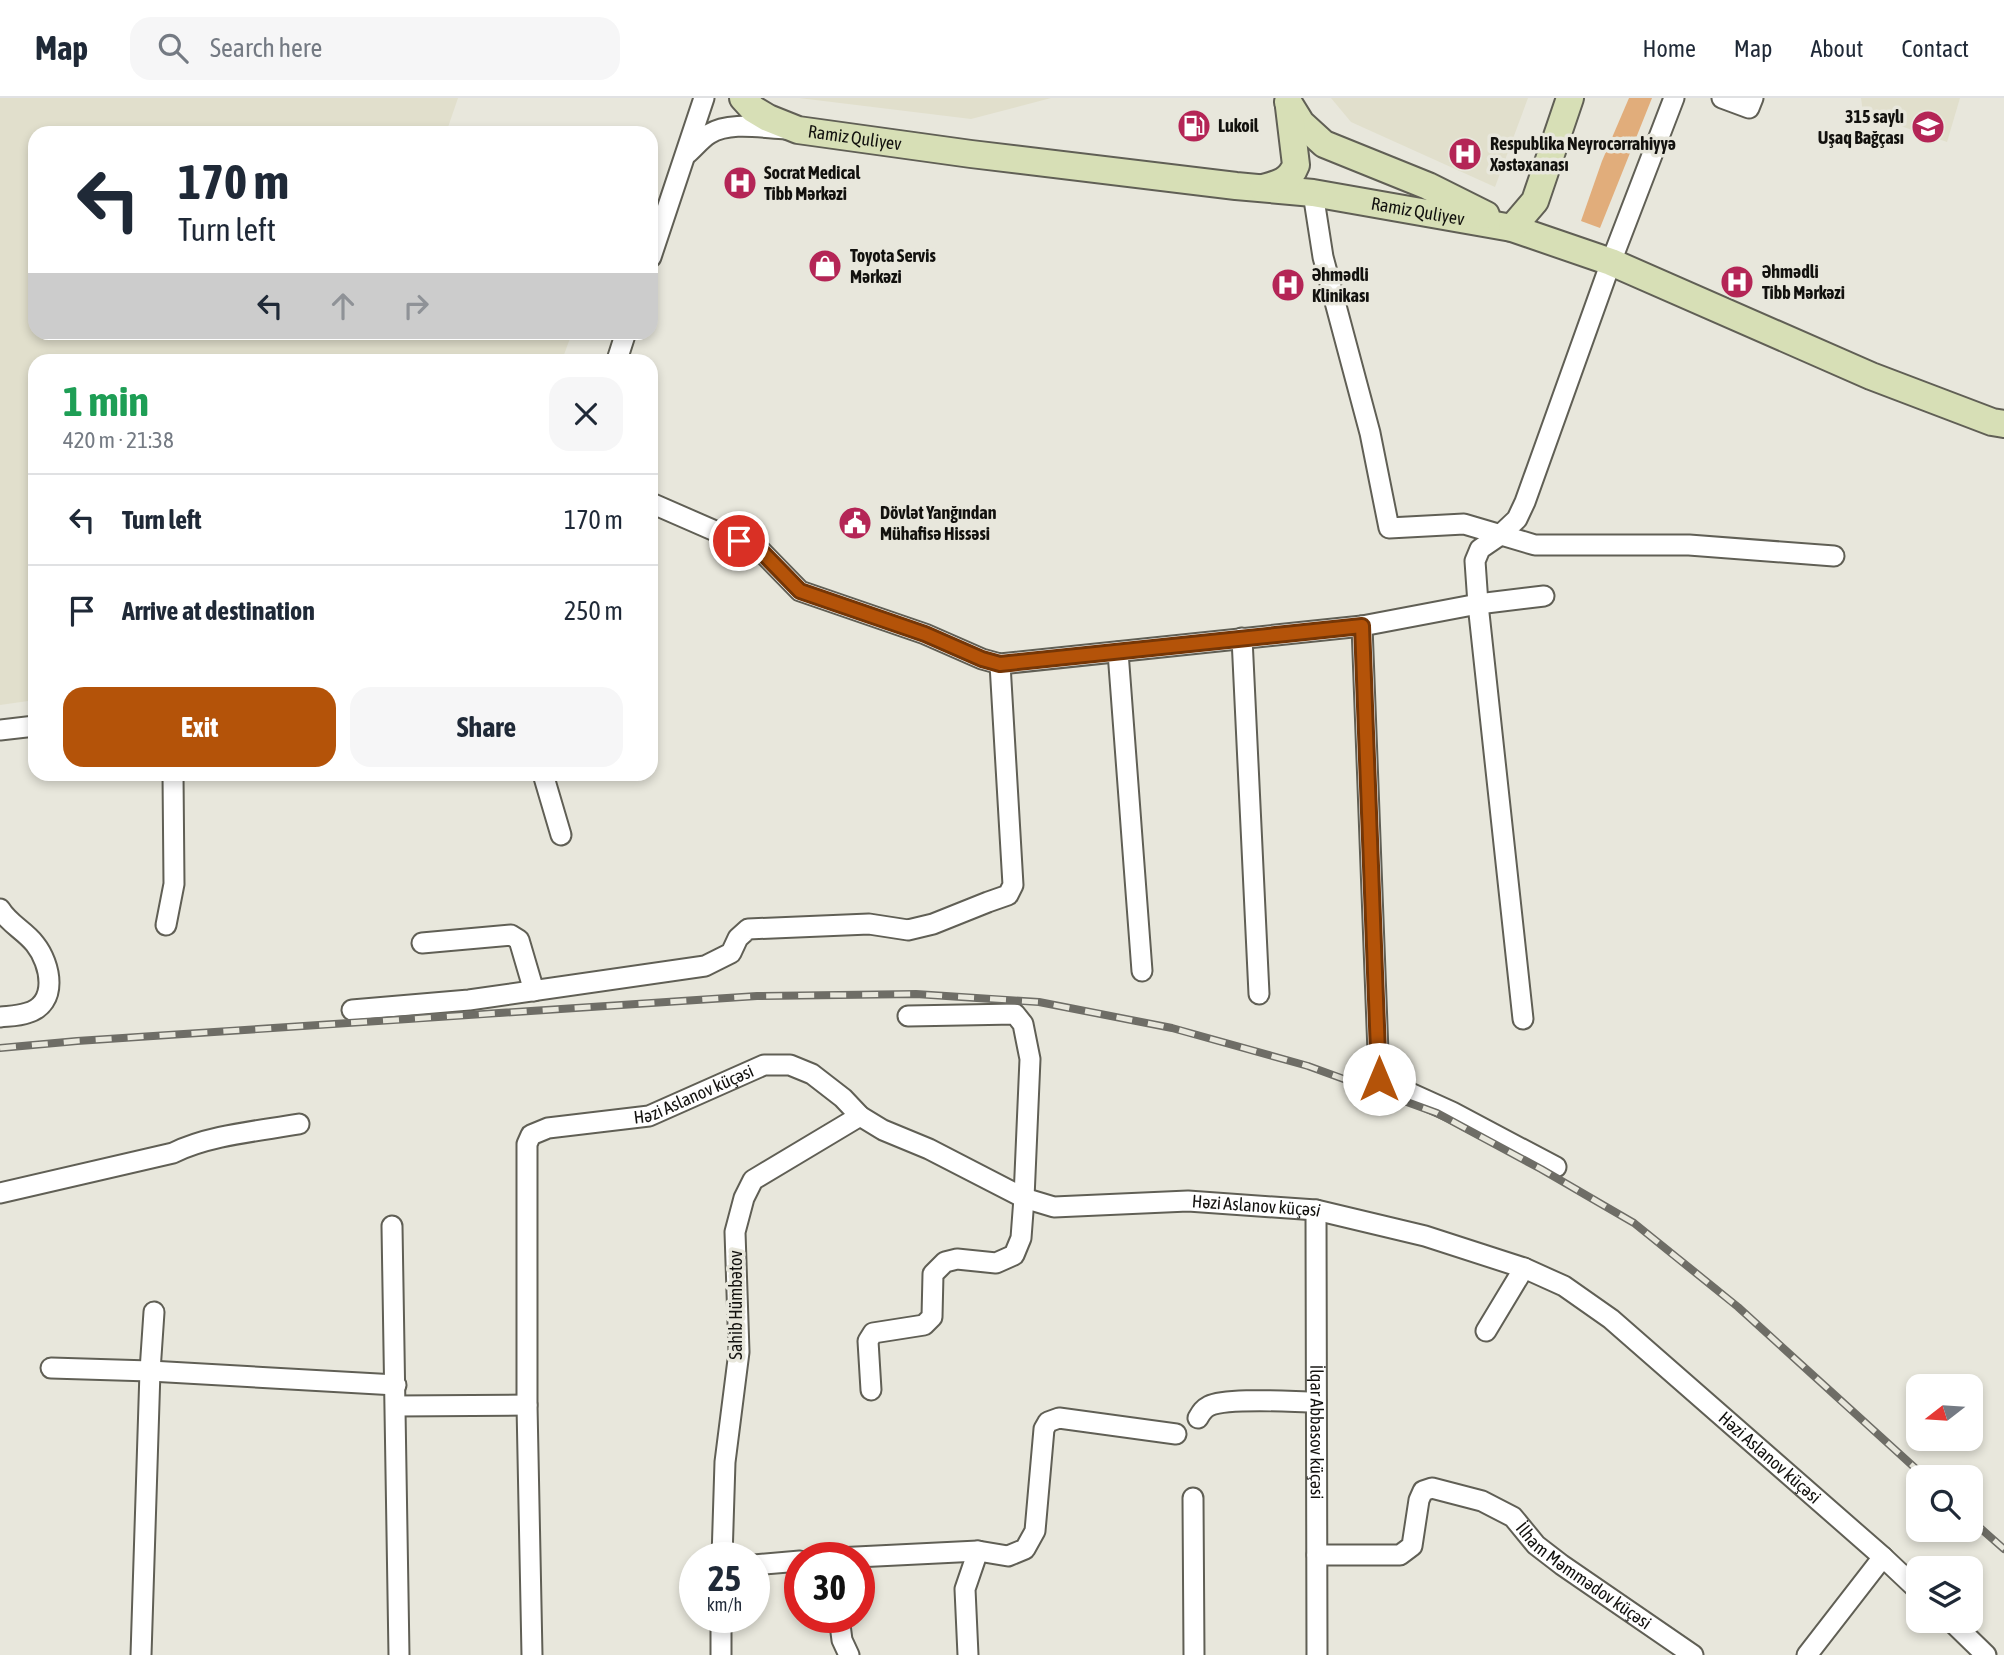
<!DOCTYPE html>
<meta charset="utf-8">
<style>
body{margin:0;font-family:"Asap Condensed",sans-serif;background:#f6f6f7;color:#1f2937;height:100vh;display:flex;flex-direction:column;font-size:26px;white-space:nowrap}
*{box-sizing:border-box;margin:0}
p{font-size:23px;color:#747a83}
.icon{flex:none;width:38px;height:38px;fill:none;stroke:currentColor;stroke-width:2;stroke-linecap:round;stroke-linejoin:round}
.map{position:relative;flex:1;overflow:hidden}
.details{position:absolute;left:28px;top:256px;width:630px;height:427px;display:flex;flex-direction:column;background:#fff;border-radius:21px;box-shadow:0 4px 10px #0003}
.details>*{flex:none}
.banner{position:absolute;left:28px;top:28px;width:630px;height:214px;border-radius:21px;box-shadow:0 4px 10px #0003;background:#fff;color:#1f2937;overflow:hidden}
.needle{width:46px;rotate:253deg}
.controls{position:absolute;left:1906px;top:1276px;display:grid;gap:14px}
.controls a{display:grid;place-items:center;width:77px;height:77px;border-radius:14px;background:#fff;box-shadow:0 4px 10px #0003;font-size:35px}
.speed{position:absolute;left:679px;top:1444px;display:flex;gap:14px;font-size:35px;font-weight:700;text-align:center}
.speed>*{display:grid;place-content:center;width:91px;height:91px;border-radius:50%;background:#fff;box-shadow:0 4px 10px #0003;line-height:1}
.speed small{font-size:18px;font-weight:400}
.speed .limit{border:10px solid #d22;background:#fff;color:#111}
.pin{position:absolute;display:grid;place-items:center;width:60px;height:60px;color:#fff;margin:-30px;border:4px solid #fff;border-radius:50%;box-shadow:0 2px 7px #0007}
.me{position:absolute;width:77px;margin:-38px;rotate:0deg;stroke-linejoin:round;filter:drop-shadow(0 0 5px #0008)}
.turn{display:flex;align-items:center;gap:24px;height:147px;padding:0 35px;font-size:32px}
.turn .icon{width:91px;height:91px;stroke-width:2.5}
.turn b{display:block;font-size:49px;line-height:60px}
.lanes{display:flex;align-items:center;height:66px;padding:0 35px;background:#0003;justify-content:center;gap:35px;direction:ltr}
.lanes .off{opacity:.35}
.round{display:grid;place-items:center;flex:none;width:74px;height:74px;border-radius:21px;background:#f6f6f7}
.summary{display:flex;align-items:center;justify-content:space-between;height:119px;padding:0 35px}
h1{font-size:42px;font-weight:700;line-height:52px;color:#1e9e55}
.primary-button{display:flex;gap:14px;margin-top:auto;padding:14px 35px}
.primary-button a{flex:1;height:80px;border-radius:21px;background:#b45309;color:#fff;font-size:28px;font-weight:700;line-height:80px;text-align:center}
.primary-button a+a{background:#f6f6f7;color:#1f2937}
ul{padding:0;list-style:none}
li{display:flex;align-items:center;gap:21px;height:91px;padding:0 35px;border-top:2px solid #e0e1e3}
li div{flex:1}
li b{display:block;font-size:26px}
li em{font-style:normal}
header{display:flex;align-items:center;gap:42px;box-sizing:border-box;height:98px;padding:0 35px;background:#fff;border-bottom:2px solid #e0e1e3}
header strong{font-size:33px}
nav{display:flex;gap:38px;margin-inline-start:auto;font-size:24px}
.search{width:490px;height:63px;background:#f6f6f7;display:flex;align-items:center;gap:18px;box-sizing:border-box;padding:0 24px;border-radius:21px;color:#747a83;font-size:26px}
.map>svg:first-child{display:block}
.built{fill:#e1dfcc}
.green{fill:#e1ad7b}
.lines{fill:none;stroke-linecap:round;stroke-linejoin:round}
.street-casing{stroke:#605f55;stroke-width:23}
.secondary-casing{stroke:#605f55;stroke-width:30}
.street{stroke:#fff;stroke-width:19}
.secondary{stroke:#d7dfb6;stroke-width:26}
.rail-casing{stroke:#6e6d66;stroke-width:8}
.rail{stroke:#e8e7dc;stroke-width:5;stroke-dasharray:16;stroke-linecap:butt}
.route-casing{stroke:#753606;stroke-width:18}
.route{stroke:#b45309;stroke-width:12}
.labels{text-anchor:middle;stroke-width:7;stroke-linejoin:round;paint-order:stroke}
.poi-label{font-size:18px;font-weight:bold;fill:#12110e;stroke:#e8e7dc;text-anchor:start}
.street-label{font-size:18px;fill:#12110e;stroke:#e8e7dc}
</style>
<header>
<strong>Map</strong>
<div class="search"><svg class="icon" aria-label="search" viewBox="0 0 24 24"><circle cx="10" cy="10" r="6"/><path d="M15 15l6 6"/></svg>Search here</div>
<nav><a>Home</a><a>Map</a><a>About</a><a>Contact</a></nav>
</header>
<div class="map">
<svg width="2004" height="1557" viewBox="0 0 2004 1557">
<rect width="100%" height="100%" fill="#e8e7dc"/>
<g class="built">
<path d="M 0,0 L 458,0 L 446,35 L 35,35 L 35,234 L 572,235 L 562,262 L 35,262 L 35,602 L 0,607 Z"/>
<path d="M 799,0 L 1051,0 L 971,21 Z"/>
<path d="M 1331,0 L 1528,0 L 1495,89 L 1351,24 Z"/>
<path d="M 1861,0 L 1960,0 L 1947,44 L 1863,15 Z"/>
</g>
<path class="green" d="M 1629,0 L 1652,0 L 1600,130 L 1581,123 L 1602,63 Z"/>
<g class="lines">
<defs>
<g id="street">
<path d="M 1722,0 L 1749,10 L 1753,0"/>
<path d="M 688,55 C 695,49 701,41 709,36 C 730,23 762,30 786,31"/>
<path d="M 1313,95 L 1323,159 L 1370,335 L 1389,430 L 1464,426 L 1535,447 L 1689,447 L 1834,458"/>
<path d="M 651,159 L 704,0"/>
<path d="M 617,262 L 626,234"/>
<path d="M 651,405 L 761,453 L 800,493 L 925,536 L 982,561 L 1000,566 L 1362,528 L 1478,506 L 1544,498"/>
<path d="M 1362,528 L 1379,981 L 1452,1014 L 1556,1069"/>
<path d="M 1242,540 L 1259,896"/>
<path d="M 1118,554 L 1142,873"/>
<path d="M 0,632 L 35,628"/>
<path d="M 543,676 L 561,737"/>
<path d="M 0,811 C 9,826 24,832 35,846 C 51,866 59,906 27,915 C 19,918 9,918 0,919"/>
<path d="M 166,827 L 174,786 L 173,676"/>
<path d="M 422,845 L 511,837 L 519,842 L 534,893"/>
<path d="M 352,912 L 469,902 L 705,868 L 731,855 L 738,840 L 748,831 L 869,826 L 908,832 L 933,826 L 988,804 L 1008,797 L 1013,787 L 1000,566"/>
<path d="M 1523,921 L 1478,506 L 1475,463 L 1480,451 L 1499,438 L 1517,421 L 1525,404 L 1611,164 L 1674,0"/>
<path d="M 0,1095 L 173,1055 C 209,1037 259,1033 299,1026"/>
<path id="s1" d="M 1316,1112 L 1317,1557"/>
<path d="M 392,1128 L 399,1557"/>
<path d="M 1486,1233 L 1524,1170"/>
<path d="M 51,1270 L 150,1273 L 396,1287"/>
<path d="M 871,1292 L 868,1243 L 873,1235 L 924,1227 L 932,1219 L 933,1176 L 945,1164 L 957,1161 L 996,1165 L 1014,1157 L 1021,1140 L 1024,1100 L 1030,961 L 1023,926 L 1015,916 L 908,918"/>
<path d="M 396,1308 L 527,1307"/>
<path d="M 1198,1320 C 1201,1315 1203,1311 1209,1308 C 1227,1299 1293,1304 1316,1304"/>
<path d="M 1193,1400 L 1194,1557"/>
<path id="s2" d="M 1317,1457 L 1400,1457 L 1412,1448 L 1419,1402 L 1423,1393 L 1432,1390 L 1482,1403 L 1513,1419 L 1536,1447 L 1562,1467 L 1693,1557"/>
<path d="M 722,1460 L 725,1364 L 739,1254 L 735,1134 L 744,1100 L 753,1082 L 860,1018"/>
<path d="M 836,1460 L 978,1453 L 1008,1458 L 1025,1451 L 1035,1433 L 1044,1331 L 1048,1324 L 1059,1320 L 1176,1336"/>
<path d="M 754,1467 L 800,1463"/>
<path d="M 839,1519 L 842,1542 L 849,1557"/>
<path d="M 1950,1522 L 1986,1557"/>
<path d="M 141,1557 L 150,1273 L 154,1214"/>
<path id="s3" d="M 532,1557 L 527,1307 L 527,1046 L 531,1037 L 548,1030 L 649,1018 L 764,967 L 790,967 L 812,976 L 843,1000 L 860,1018 L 883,1032 L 929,1051 L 1024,1100 L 1054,1109 L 1188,1103 L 1316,1112 L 1425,1138 L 1524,1170 L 1564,1188 L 1611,1221 L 1883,1459 L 1918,1492"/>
<path d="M 721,1557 L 721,1519"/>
<path d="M 968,1557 L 965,1491 L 978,1453"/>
<path d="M 1807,1557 L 1883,1459"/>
</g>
<g id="secondary">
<path id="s4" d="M 743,0 L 753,11 L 768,20 L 798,32 L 971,56 L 1236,88 L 1313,95 L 1512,130 L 1611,164 L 1871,278 L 1992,324 L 2004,326"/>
<path d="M 1288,4 L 1301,25 L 1324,46 L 1428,88 L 1486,117"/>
<path d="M 1263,90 C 1278,86 1290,83 1296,67 L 1289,9"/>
<path d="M 1512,130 L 1535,103 L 1570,0"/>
</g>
</defs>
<use href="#street" class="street-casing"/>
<use href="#secondary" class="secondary-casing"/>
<use href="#street" class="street"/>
<use href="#secondary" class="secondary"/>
<defs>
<g id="rail">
<path d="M 0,950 L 77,943 L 757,898 L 916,896 L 1039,904 L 1172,930 L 1308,968 L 1437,1015 L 1541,1071 L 1634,1125 L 1738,1209 L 1925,1379"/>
<path d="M 1970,1421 L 2004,1451"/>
</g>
</defs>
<use href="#rail" class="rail-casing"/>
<use href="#rail" class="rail"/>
</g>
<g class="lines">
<defs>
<path id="route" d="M 739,443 L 761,453 L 800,493 L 925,536 L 982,561 L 1000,566 L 1362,528 L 1379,981"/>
</defs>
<use href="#route" class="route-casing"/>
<use href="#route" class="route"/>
</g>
<defs>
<symbol id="fuel-disc" viewBox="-11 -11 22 22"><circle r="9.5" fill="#b42556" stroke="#e8e7dc"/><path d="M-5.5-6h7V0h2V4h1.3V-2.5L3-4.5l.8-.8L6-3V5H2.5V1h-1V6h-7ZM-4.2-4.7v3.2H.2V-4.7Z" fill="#fff"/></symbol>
<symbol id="school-disc" viewBox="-11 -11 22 22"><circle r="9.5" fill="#b42556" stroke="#e8e7dc"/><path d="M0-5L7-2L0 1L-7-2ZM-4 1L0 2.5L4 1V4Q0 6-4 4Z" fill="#fff"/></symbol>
<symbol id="hospital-disc" viewBox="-11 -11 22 22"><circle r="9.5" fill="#b42556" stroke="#e8e7dc"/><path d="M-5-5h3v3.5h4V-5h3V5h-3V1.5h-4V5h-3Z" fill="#fff"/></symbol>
<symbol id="shop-disc" viewBox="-11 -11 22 22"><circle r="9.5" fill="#b42556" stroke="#e8e7dc"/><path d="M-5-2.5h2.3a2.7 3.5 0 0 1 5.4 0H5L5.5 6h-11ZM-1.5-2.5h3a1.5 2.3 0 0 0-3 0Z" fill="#fff"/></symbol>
<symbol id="civic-disc" viewBox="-11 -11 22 22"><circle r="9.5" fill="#b42556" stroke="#e8e7dc"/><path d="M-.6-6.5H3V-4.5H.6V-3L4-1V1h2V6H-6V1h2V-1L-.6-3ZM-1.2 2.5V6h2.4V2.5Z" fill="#fff"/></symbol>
</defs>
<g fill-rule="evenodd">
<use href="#fuel-disc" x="1175" y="9" width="38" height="38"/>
<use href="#school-disc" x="1909" y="10" width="38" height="38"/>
<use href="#hospital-disc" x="1446" y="37" width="38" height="38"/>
<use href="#hospital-disc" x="721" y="66" width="38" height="38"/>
<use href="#shop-disc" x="806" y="149" width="38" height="38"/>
<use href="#hospital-disc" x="1718" y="165" width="38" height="38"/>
<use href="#hospital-disc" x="1269" y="168" width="38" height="38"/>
<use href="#civic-disc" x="836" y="406" width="38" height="38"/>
</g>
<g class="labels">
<g class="poi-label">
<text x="1904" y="25" text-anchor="end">315 saylı<tspan x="1904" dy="21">Uşaq Bağçası</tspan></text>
<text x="1218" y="34">Lukoil</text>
<text x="1490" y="52">Respublika Neyrocərrahiyyə<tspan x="1490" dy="21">Xəstəxanası</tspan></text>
<text x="764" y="81">Socrat Medical<tspan x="764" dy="21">Tibb Mərkəzi</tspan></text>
<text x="850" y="164">Toyota Servis<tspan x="850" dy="21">Mərkəzi</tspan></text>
<text x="1762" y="180">Əhmədli<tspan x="1762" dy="21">Tibb Mərkəzi</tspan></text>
<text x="1312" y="183">Əhmədli<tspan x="1312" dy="21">Klinikası</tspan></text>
<text x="880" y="421">Dövlət Yanğından<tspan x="880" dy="21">Mühafisə Hissəsi</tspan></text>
</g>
<g class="street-label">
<text dy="6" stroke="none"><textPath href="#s4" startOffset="122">Ramiz Quliyev</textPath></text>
<text dy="6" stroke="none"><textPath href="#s4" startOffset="690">Ramiz Quliyev</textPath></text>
<text dy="6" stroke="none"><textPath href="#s3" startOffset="690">Həzi Aslanov küçəsi</textPath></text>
<text dy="6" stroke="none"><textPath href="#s3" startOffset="1298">Həzi Aslanov küçəsi</textPath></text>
<text transform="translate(736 1207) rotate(-90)" y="6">Sahib Hümbətov</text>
<text dy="6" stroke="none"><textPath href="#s1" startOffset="222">İlqar Abbasov küçəsi</textPath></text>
<text dy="6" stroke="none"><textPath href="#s3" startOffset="1886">Həzi Aslanov küçəsi</textPath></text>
<text dy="6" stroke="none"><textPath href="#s2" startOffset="343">İlham Məmmədov küçəsi</textPath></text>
</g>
</g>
</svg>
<div class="controls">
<a><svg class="needle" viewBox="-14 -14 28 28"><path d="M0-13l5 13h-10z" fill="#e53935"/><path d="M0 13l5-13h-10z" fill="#747a83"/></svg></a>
<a><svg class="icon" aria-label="search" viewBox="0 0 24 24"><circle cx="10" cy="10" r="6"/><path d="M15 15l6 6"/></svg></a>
<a><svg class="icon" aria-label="layers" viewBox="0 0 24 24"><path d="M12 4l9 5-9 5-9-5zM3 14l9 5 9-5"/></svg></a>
</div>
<div class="speed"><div>25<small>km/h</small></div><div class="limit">30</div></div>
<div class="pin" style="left:739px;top:443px;background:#d93025"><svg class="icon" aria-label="arrive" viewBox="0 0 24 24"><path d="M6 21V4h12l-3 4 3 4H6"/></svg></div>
<svg class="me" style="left:1379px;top:981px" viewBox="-20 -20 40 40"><circle r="19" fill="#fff"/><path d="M0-13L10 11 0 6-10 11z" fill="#b45309"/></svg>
<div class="banner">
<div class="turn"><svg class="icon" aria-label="left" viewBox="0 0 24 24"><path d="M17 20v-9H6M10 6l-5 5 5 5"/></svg><div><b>170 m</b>Turn left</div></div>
<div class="lanes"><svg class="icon" aria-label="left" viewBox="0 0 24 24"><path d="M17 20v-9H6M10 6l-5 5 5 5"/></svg><svg class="icon off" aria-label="ahead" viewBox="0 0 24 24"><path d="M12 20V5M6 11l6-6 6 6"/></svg><svg class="icon off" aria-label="right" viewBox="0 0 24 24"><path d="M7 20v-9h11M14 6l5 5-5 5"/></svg></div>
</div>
<section class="details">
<div class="summary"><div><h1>1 min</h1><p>420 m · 21:38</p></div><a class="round"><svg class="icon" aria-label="close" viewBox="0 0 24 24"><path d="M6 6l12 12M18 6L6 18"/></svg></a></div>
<ul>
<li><svg class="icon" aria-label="left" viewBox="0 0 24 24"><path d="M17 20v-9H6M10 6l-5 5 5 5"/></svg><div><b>Turn left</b></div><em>170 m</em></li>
<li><svg class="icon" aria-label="arrive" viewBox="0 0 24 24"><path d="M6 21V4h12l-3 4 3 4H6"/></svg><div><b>Arrive at destination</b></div><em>250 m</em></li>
</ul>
<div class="primary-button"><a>Exit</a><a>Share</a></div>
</section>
</div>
